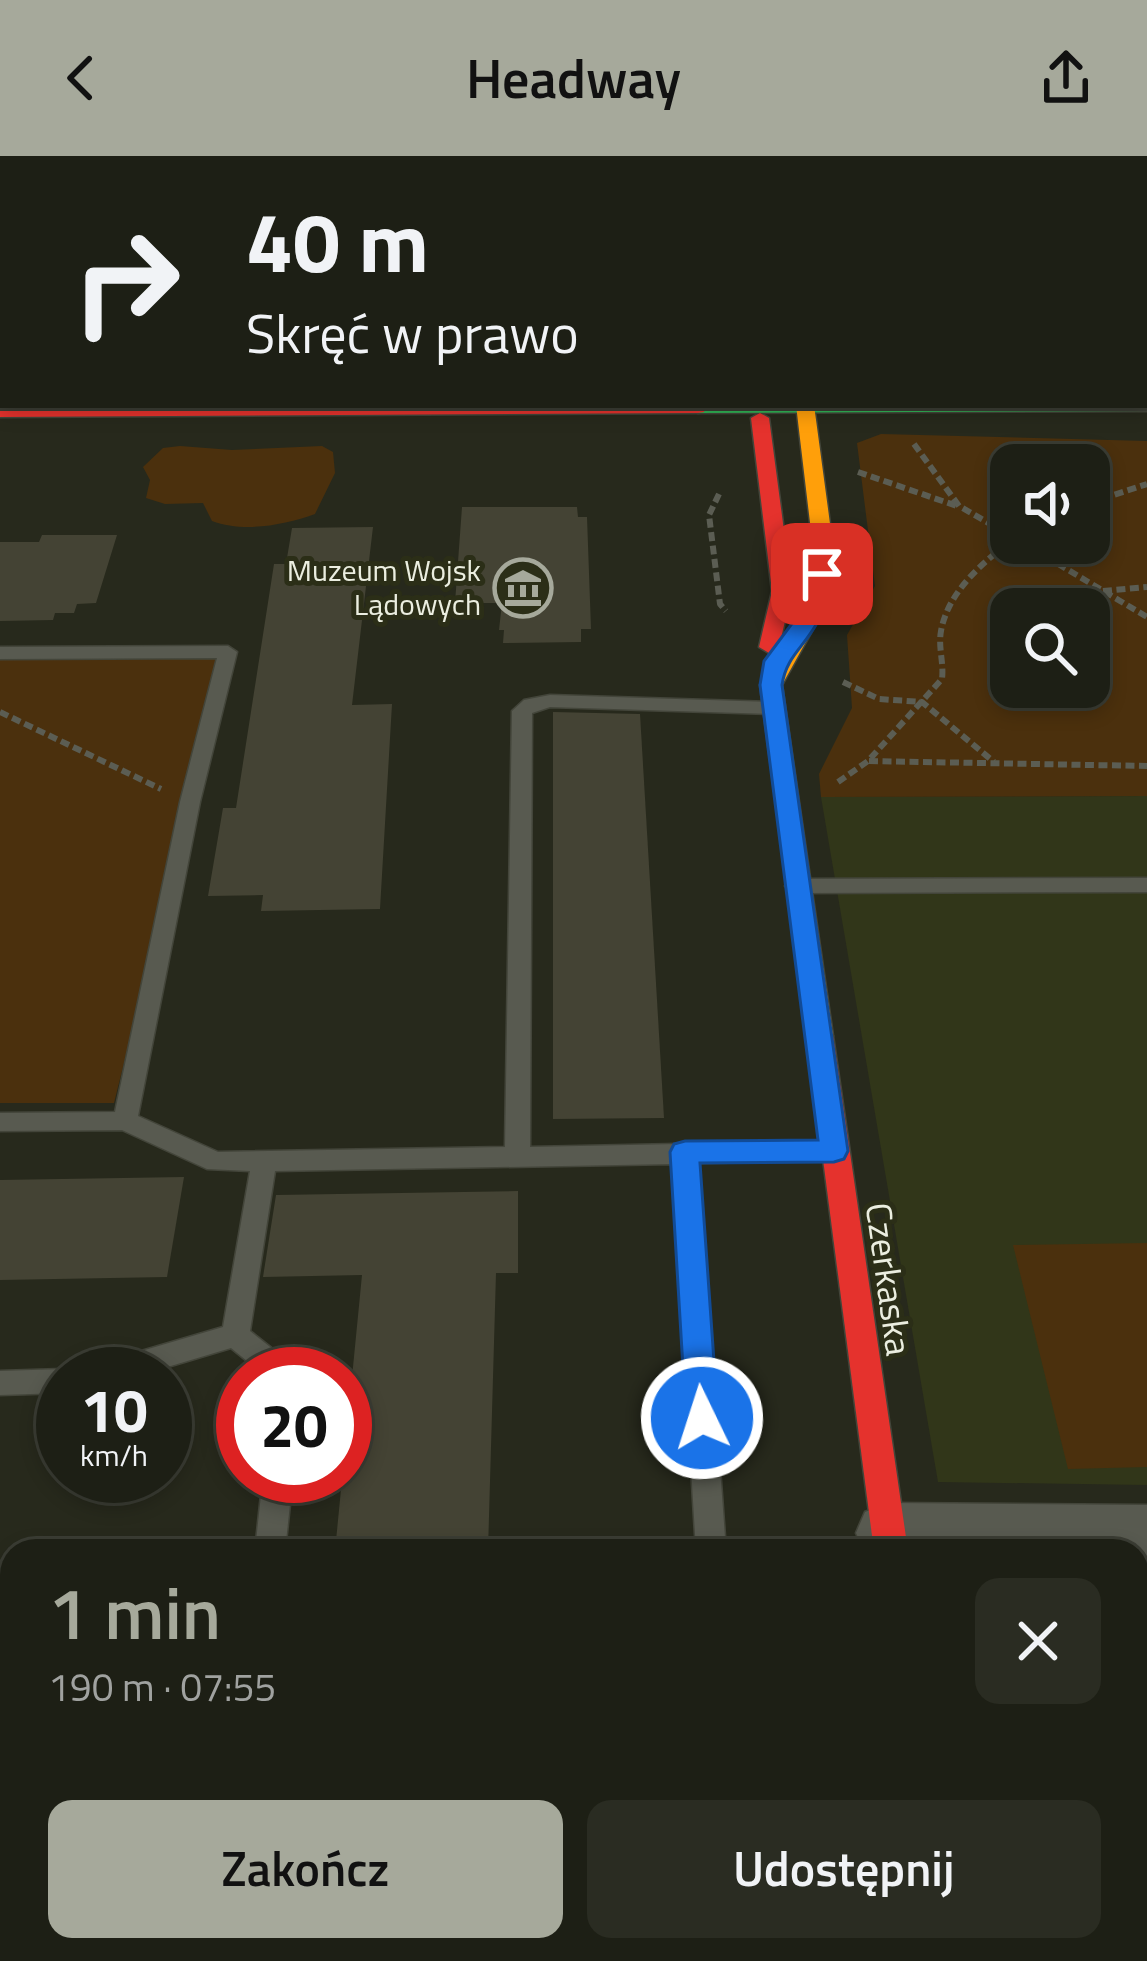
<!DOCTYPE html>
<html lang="pl">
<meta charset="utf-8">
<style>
body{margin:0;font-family:"Titillium Web",sans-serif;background:#2a2c22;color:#f1f3f6;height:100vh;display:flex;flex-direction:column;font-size:45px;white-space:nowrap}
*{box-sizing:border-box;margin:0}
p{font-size:39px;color:#a0a2a0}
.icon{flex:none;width:66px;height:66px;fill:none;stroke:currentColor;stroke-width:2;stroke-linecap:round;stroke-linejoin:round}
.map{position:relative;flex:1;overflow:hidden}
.details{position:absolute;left:0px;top:1383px;width:1149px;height:423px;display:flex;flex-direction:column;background:#1d1f15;border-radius:36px 36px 0 0;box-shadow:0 6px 18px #0003,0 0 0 3px #3b3d34}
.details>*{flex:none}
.hud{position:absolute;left:0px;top:0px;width:1149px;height:252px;box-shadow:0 6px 18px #0003,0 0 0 3px #3b3d34;background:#1d1f15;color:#f1f3f6;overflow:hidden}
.controls{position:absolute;left:990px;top:288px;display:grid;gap:24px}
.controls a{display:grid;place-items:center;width:120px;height:120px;border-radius:24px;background:#1d1f15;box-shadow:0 6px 18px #0003,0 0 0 3px #3b3d34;font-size:60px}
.speed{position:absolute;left:36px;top:1191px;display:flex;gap:24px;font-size:60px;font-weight:700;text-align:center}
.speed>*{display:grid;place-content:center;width:156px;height:156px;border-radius:50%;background:#1d1f15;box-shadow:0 6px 18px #0003,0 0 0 3px #3b3d34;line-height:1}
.speed small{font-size:30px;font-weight:400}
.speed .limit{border:18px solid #d22;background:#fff;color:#111}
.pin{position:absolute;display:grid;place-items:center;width:102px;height:102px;color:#fff;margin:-51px;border-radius:24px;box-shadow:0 6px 18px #0006}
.me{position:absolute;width:132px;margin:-66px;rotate:356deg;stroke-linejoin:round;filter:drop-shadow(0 0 9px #0008)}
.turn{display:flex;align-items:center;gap:42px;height:252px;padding:0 48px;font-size:54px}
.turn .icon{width:156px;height:156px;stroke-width:2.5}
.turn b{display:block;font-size:84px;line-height:102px}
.round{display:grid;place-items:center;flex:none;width:126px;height:126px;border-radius:24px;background:#2a2c22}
.summary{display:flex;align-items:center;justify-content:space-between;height:204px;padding:0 48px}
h1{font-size:72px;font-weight:600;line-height:90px;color:#a6a99b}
.action{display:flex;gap:24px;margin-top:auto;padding:24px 48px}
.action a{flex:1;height:138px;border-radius:24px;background:#a6a99b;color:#111;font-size:48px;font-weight:600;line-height:138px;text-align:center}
.action a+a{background:#2a2c22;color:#f1f3f6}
header{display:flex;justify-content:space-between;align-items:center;height:156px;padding:0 48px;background:#a6a99b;color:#111;font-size:54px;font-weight:600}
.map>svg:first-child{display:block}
.built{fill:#313619}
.green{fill:#4b300d;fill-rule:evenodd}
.building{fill:#444334}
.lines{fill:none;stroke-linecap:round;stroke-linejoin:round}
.lane-casing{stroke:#43453a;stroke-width:3}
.street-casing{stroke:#43453a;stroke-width:3}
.fast-casing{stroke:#43453a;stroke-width:3}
.slow-casing{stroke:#43453a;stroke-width:3}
.jam-casing{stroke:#43453a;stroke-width:3}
.path-far1{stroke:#5b5d53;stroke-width:6;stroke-dasharray:9 4.5;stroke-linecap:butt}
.path{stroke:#5b5d53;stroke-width:10;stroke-dasharray:15 8;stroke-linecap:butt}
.lane{fill:#585a50;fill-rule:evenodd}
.street{fill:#585a50;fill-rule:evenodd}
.fast{fill:#30b455;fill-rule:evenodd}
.slow{fill:#ff9f0a;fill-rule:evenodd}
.jam{fill:#e5322d;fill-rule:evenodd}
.route{fill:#1a73e8;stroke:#114b97;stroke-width:3}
.labels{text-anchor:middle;stroke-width:10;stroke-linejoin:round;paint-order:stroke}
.far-poi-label{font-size:30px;fill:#ebeee0;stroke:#2b2e17;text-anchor:end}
.street-label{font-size:36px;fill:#ebeee0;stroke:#2b2e17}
</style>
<header><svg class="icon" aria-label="back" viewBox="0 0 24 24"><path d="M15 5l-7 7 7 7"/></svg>Headway<svg class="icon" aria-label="share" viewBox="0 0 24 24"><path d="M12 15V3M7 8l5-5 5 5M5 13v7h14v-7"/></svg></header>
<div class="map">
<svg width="1147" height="1805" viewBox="0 0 1147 1805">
<rect width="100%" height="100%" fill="#27291c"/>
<path class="built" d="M 1147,640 L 1147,1329 L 938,1326 L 821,641 Z"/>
<g class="green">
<path d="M 695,0 L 1147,0 L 1147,66 L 1146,3 Z"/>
<path d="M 881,278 L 1147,285 L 1147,640 L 821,641 L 819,618 L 852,552 L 847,479 L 875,430 L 857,287 ZM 1011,309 L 1089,309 L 1089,387 L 1011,387 ZM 1011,453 L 1089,453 L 1089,531 L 1011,531 Z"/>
<path d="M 180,290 L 232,294 L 322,290 L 333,296 L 335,317 L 315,358 C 284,369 244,377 212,365 L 203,347 L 165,348 L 146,342 L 150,324 L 143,311 L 163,292 Z"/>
<path d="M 0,497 L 226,498 L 114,947 L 0,947 Z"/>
<path d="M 1147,1087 L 1147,1311 L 1068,1313 L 1013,1089 Z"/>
</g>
<g class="building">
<path d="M 462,351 L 577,351 L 578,361 L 587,361 L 591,473 L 581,473 L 581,486 L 503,487 L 504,474 L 499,474 L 502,447 L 455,447 Z"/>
<path d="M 373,371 L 352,549 L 392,548 L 380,753 L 261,755 L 263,739 L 208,740 L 223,652 L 236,652 L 274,408 L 286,408 L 292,372 Z"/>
<path d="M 42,379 L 117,379 L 96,447 L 77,448 L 74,457 L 55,457 L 53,464 L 0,465 L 0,386 L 39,386 Z"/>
<path d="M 553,556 L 640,558 L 664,962 L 553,963 Z"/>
<path d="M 184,1021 L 167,1121 L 0,1124 L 0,1024 Z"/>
<path d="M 518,1035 L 518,1117 L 496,1117 L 488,1395 L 335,1395 L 362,1119 L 263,1121 L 276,1039 Z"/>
</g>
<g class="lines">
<defs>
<g id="lane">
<path d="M 465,0 L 477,0 L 479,3 L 467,3 Z"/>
<path d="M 679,0 L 692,0 L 694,3 L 681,3 Z"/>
<rect x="0" y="66" width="3" height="8"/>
<rect x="1146" y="81" width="1" height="8"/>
<rect x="1146" y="114" width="1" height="9"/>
<rect x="0" y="127" width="3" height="8"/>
<rect x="1146" y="169" width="1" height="8"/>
<path d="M 228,490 L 237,496 L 200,646 L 138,960 L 218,996 L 505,991 L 512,555 L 524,544 L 550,539 L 774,546 L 784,552 L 774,558 L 550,551 L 532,557 L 530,991 L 829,985 L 838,988 L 842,995 L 838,1002 L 829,1005 L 698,1007 L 726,1395 L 696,1395 L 673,1008 L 275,1015 L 250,1175 L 293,1209 L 297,1218 L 263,1218 L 231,1192 L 144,1218 L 90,1218 L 94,1209 L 104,1206 L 223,1171 L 250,1015 L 207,1013 L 122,974 L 0,975 L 0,957 L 115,956 L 180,646 L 217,502 L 0,503 L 0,491 Z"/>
<path d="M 1147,722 L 1147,736 L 796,737 L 785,730 L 796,723 Z"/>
<path d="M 63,1213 L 74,1218 L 63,1218 L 63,1237 L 0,1239 L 0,1215 Z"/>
<path d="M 263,1320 L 293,1320 L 285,1395 L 255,1395 Z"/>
</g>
<path id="street" d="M 888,1347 L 1147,1349 L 1147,1409 L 1137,1409 L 1137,1395 L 864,1395 L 856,1377 L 865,1356 Z"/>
<path id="fast" d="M 1146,245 L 1147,255 L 698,257 L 689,252 L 1146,249 Z"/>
<g id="slow">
<path d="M 554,0 L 569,0 L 571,3 L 556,3 Z"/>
<path d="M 796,249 L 814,249 L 831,375 L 831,424 L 822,457 L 782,529 L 833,880 L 820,890 L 807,880 L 760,529 L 801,457 L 811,424 L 811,375 Z"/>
<path d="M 928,1794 L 968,1794 L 969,1805 L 929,1805 Z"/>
</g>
<g id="jam">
<path d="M 705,249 L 704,256 L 698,257 L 0,261 L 0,251 Z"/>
<path d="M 760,257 L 769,262 L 792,435 L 779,491 L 769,497 L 759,491 L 772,435 L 751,262 Z"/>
<path d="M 820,870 L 833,880 L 908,1395 L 874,1395 L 807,880 Z"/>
</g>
</defs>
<use href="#lane" class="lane-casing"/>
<use href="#street" class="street-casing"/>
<use href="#fast" class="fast-casing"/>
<use href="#slow" class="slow-casing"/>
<use href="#jam" class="jam-casing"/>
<g class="path-far1">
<path d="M 914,288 L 959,350 L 1011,380"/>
<path d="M 858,316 L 957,350"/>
<path d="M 719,338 L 709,359 L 720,448 L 726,455"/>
<path d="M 1089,347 L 1147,328"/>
<path d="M 1023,387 L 1147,461"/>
<path d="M 1103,435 L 1147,431"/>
<path d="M 843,526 L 879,543 L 922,546 L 994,606"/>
<path d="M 0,556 L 161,633"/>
<path d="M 869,605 L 1147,610"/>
<path d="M 838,626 L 868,605 L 942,523 C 944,507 938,491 941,475 C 948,436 982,407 1011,385"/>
</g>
<path class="path" d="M 0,1450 L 12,1450"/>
<use href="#lane" class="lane"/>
<use href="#street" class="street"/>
<use href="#fast" class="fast"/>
<use href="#slow" class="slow"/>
<use href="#jam" class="jam"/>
</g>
<path class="route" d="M 822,412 L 832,418 C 828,435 826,452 817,467 C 804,491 786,501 782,529 L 848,995 L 844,1003 L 834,1006 L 700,1007 L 718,1262 L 714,1272 L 702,1276 L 690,1272 L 686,1262 L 670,996 L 674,988 L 685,985 L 818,984 L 760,529 L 764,505 L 805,450 L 812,418 Z"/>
<defs>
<symbol id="museum-ring" viewBox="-11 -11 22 22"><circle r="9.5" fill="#2b2e17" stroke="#a6a99b" stroke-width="1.5"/><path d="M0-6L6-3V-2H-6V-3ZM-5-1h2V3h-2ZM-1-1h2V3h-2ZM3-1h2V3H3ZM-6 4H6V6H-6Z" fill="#a6a99b"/></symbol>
</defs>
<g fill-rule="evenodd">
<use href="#museum-ring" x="490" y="399" width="66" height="66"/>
</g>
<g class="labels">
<g class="far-poi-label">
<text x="481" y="425">Muzeum Wojsk<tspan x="481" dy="34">Lądowych</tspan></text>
</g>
<g class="street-label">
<text transform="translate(889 1123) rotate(82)" y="13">Czerkaska</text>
</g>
</g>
</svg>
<div class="controls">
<a><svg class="icon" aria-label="sound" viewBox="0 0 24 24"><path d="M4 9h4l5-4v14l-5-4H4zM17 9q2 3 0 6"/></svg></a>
<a><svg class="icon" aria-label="search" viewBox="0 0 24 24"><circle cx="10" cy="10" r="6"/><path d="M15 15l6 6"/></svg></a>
</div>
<div class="speed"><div>10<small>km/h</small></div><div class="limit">20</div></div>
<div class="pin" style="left:822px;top:418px;background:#d93025"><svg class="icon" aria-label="arrive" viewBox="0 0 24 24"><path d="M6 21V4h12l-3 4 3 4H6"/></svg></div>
<svg class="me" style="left:702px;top:1262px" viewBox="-20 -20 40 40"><circle r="17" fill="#1a73e8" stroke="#fff" stroke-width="3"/><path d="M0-11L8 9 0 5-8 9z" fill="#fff"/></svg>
<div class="hud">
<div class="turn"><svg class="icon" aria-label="right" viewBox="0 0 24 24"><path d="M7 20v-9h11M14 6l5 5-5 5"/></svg><div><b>40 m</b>Skręć w prawo</div></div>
</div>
<section class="details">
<div class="summary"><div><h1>1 min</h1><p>190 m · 07:55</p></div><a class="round"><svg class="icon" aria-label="close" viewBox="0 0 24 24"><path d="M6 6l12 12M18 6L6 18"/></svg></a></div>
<div class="action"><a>Zakończ</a><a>Udostępnij</a></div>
</section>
</div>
